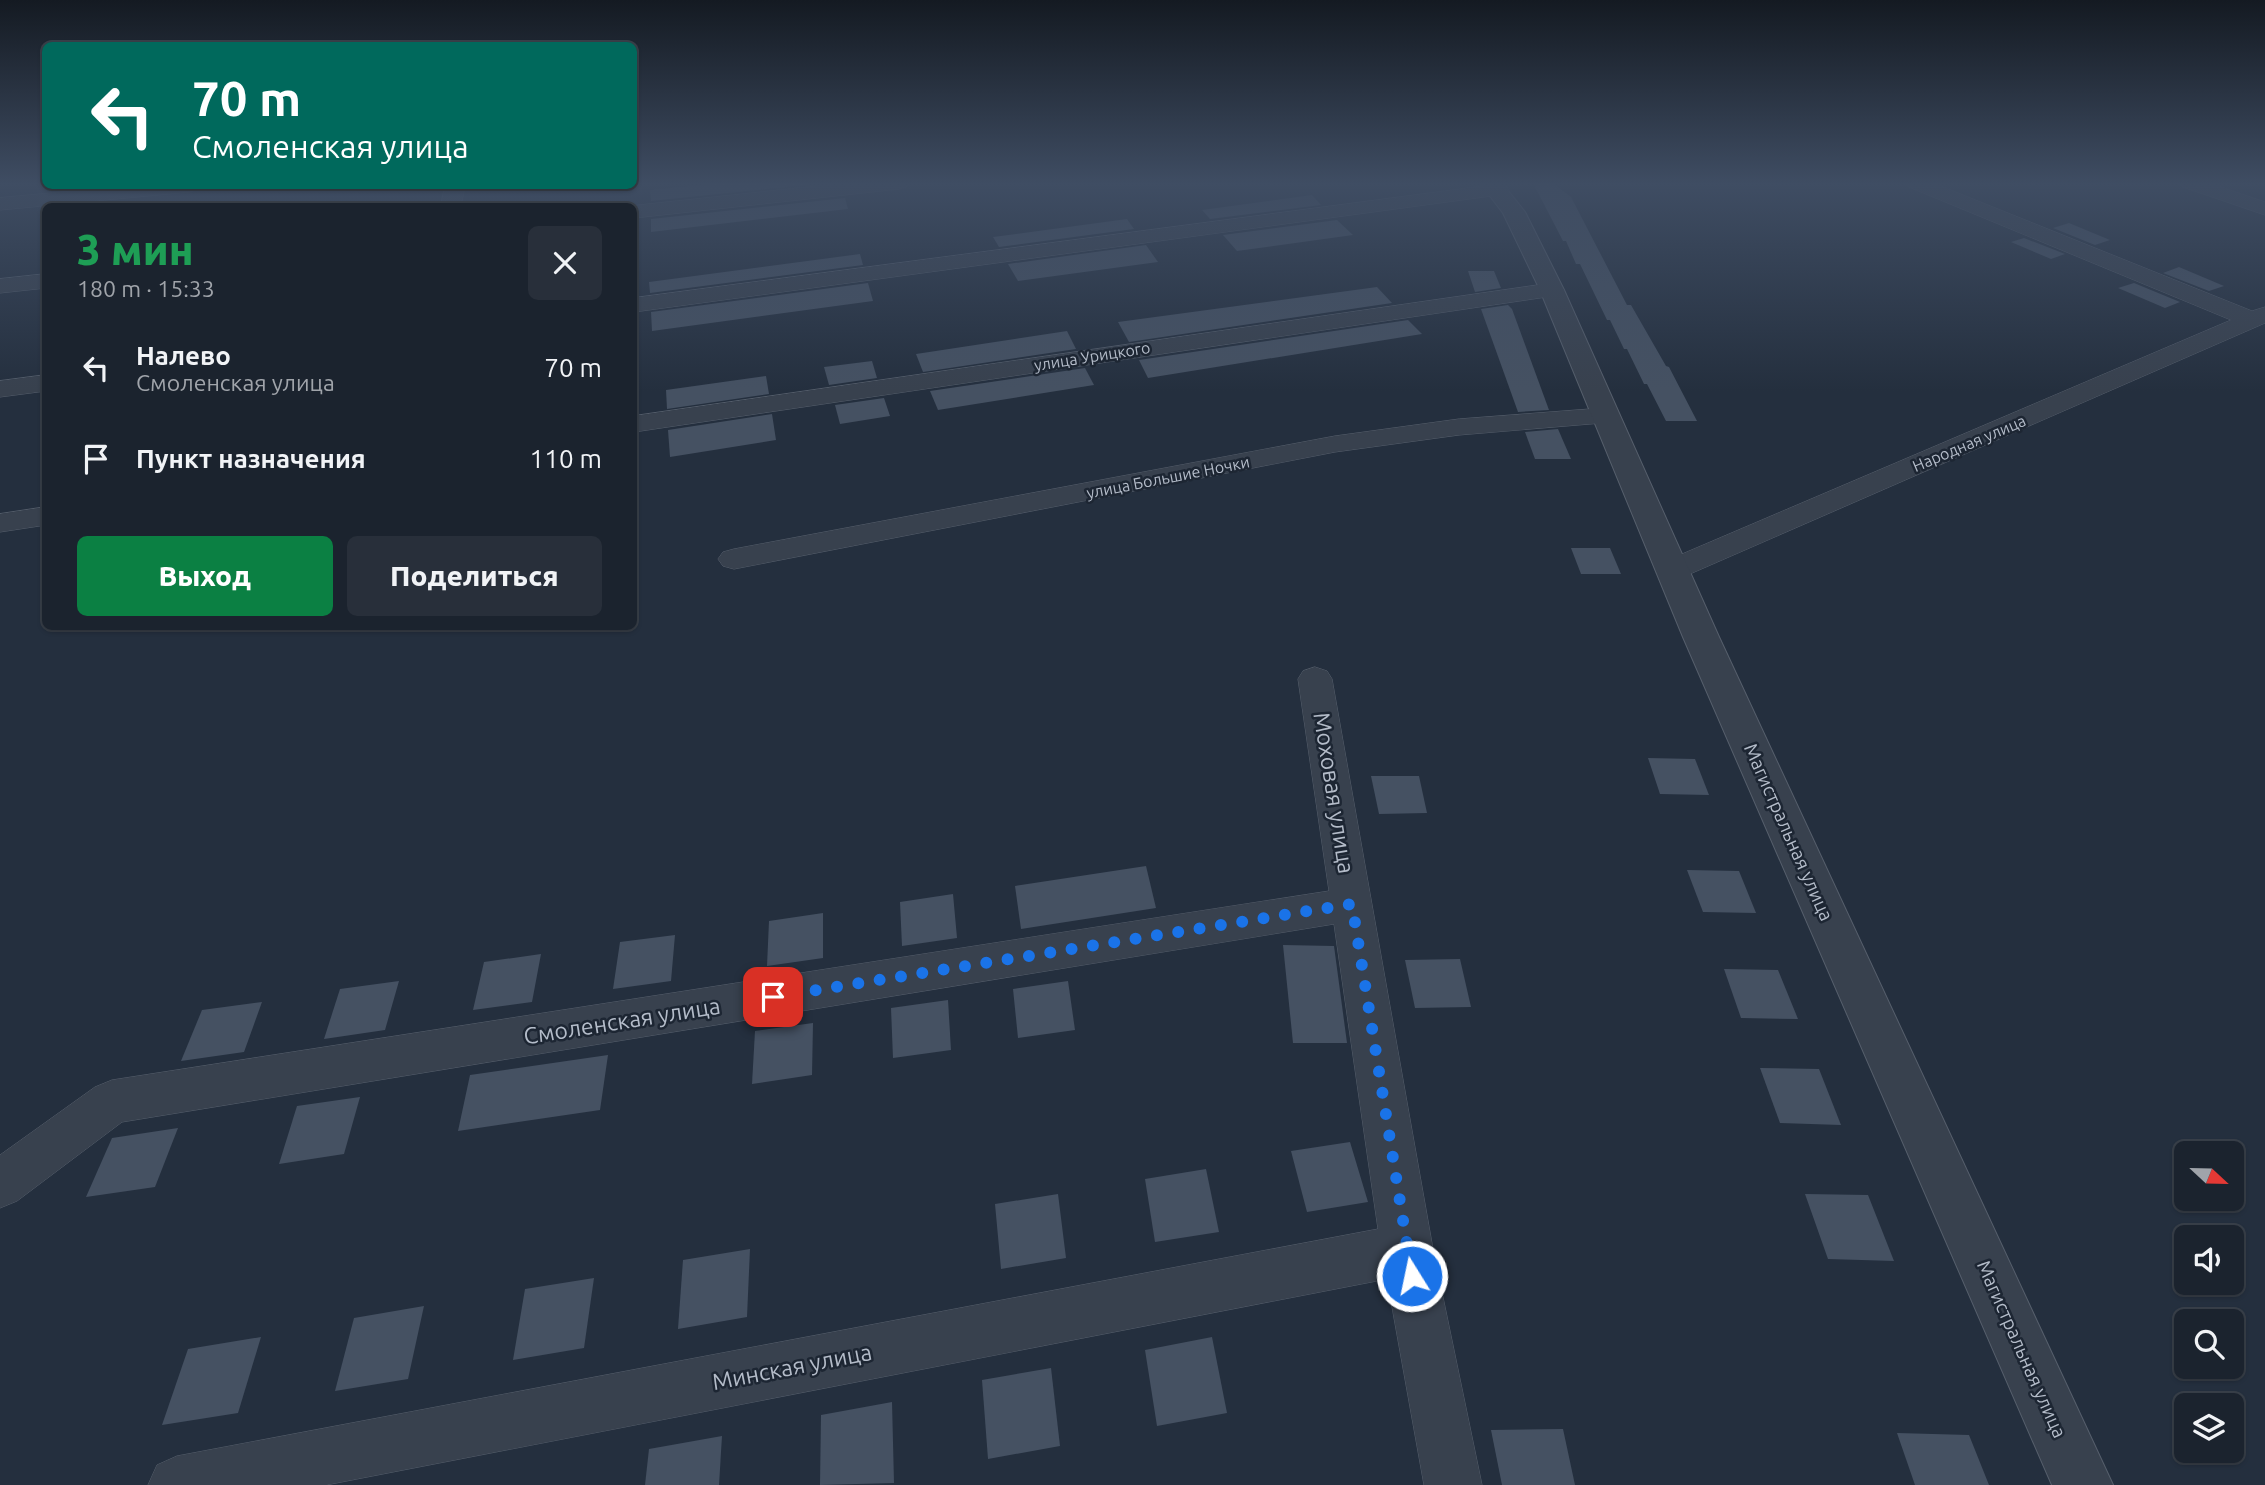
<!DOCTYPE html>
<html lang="ru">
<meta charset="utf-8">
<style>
body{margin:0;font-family:Ubuntu,sans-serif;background:#282f3a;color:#f1f3f6;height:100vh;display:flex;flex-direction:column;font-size:26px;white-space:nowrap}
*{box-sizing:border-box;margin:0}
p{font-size:23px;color:#a0a4aa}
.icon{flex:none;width:38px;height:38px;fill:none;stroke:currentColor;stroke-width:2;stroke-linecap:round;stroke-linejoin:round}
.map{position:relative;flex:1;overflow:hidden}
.details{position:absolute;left:42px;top:203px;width:595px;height:427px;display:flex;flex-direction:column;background:#1b232e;border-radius:10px;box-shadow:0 2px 5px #0004,0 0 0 2px #39404a}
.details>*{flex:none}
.hud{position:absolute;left:42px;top:42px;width:595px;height:147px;border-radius:10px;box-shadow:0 2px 5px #0004,0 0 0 2px #39404a;background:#00695c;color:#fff;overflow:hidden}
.needle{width:46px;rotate:112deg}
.controls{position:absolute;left:2174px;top:1141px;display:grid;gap:14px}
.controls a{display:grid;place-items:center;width:70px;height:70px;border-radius:10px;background:#1b232e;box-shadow:0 2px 5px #0004,0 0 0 2px #39404a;font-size:35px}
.pin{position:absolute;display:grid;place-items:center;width:60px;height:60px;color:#fff;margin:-30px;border-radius:14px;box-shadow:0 4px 10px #0006}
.me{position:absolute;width:77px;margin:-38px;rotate:350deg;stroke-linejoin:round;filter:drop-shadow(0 0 5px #0008)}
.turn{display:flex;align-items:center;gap:24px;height:147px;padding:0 35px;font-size:32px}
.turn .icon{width:91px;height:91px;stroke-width:2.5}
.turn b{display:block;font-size:49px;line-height:60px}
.round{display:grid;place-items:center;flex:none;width:74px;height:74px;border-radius:10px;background:#282f3a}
.overview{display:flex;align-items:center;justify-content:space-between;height:119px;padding:0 35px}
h1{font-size:42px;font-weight:800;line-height:52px;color:#1e9e55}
.primary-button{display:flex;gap:14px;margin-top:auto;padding:14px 35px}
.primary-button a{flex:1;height:80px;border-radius:10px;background:#0b8043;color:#fff;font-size:28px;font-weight:800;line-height:80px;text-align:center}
.primary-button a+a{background:#282f3a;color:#f1f3f6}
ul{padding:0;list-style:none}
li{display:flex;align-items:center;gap:21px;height:91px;padding:0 35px}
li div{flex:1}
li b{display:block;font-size:26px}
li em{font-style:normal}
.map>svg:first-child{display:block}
.building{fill:#455162}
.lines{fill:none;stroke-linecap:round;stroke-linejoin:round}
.minor-casing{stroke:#565f6c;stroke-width:1}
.tertiary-casing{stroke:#565f6c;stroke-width:2}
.minor{fill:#38414e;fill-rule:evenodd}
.tertiary{fill:#38414e;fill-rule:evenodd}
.route{stroke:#1a73e8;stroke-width:12;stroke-dasharray:0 21.6}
.labels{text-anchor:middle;stroke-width:5;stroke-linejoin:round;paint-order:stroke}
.far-street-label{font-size:16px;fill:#b4bcc9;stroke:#1d2633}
.street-label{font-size:19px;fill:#b4bcc9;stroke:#1d2633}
.near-street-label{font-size:23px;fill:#b4bcc9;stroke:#1d2633}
</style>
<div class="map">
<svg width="2265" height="1485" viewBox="0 0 2265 1485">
<rect width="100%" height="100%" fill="#242f3e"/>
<g class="building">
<path d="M 719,183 L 824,183 L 651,201 L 650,190 Z"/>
<path d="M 1533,183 L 1553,183 L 1571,197 L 1627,305 L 1631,305 L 1666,366 L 1669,367 L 1697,421 L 1666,421 L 1647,384 L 1644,384 L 1627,349 L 1624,349 L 1610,320 L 1607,320 L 1580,264 L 1576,264 L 1566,241 L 1563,241 Z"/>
<path d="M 1312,195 L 1321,205 L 1210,219 L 1202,210 Z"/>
<path d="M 845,198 L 848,209 L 651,232 L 651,219 Z"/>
<path d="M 1127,219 L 1134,229 L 999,247 L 993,237 Z"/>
<path d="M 1337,220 L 1353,235 L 1237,251 L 1223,235 Z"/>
<path d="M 2069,223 L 2110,240 L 2095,245 L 2053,228 Z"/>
<path d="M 2024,238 L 2065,254 L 2051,259 L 2011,242 Z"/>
<path d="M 1146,245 L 1158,262 L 1018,281 L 1008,264 Z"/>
<path d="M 860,254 L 863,265 L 650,293 L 649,282 Z"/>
<path d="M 2179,267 L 2224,286 L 2209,291 L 2163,273 Z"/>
<path d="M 1468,271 L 1494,271 L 1501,288 L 1475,292 Z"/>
<path d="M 868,283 L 873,301 L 652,331 L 651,312 Z"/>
<path d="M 2134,283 L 2180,302 L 2165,308 L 2118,288 Z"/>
<path d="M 1377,287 L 1392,303 L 1129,342 L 1118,322 Z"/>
<path d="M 1508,305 L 1512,309 L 1549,410 L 1518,412 L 1481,309 Z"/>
<path d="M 1408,320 L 1422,334 L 1148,378 L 1139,360 Z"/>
<path d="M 1067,331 L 1076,349 L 923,372 L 916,354 Z"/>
<path d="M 872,361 L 877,378 L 829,385 L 824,367 Z"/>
<path d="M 1085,368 L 1094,385 L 938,410 L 930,391 Z"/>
<path d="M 766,376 L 769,394 L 667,409 L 666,390 Z"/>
<path d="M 884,398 L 890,416 L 840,424 L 835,405 Z"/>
<path d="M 772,414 L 776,440 L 670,457 L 668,430 Z"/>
<path d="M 1558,429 L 1571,459 L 1535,459 L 1525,432 Z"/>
<path d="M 1571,548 L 1610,548 L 1621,574 L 1581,574 Z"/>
<path d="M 1648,758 L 1695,759 L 1709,795 L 1660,794 Z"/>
<path d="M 1371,776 L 1419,776 L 1427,813 L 1379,814 Z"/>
<path d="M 1146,866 L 1156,908 L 1021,929 L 1015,886 Z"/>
<path d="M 1687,870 L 1739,871 L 1756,913 L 1703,912 Z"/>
<path d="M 953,894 L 957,938 L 902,946 L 900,902 Z"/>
<path d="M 823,913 L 823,958 L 767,966 L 769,921 Z"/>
<path d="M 675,935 L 671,981 L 613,989 L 620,942 Z"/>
<path d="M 1283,945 L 1334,946 L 1347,1043 L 1293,1043 Z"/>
<path d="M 541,954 L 532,1002 L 473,1010 L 484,962 Z"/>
<path d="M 1460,959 L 1471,1007 L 1415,1008 L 1405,960 Z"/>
<path d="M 1724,969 L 1778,970 L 1798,1019 L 1741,1018 Z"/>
<path d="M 399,981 L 385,1030 L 324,1039 L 340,989 Z"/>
<path d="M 1068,981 L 1075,1030 L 1018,1038 L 1013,989 Z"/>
<path d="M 948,1000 L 951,1050 L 893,1058 L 891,1008 Z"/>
<path d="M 262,1002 L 244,1052 L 181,1061 L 202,1010 Z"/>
<path d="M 813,1023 L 812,1075 L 752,1084 L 755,1031 Z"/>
<path d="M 608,1055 L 600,1110 L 458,1131 L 470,1075 Z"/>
<path d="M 1760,1068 L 1819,1069 L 1841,1125 L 1780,1123 Z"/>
<path d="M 360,1097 L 344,1154 L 279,1164 L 297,1106 Z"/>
<path d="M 178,1128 L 155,1187 L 86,1197 L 112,1138 Z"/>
<path d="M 1350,1142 L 1368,1202 L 1307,1212 L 1291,1151 Z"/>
<path d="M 1206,1169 L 1219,1232 L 1155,1242 L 1145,1179 Z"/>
<path d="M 1058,1194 L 1066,1258 L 1001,1269 L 995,1204 Z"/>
<path d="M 1805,1194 L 1868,1195 L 1894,1261 L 1828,1259 Z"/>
<path d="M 750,1249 L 747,1317 L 678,1329 L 683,1260 Z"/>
<path d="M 594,1278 L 584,1348 L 513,1360 L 525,1289 Z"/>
<path d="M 424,1306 L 408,1379 L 335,1391 L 354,1318 Z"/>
<path d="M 261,1337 L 238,1413 L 162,1425 L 188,1349 Z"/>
<path d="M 1212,1337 L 1227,1413 L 1157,1426 L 1145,1350 Z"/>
<path d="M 1051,1368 L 1060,1446 L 988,1459 L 982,1380 Z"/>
<path d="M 892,1402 L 894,1483 L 820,1485 L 821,1415 Z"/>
<path d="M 1563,1429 L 1575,1485 L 1502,1485 L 1491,1430 Z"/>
<path d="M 1897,1433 L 1969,1435 L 1989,1485 L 1915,1485 Z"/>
<path d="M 722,1436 L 719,1485 L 645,1485 L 649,1449 Z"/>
</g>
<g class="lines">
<defs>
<g id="minor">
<path d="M 845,183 L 909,183 L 906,187 L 899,189 L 634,218 L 634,206 L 630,206 Z"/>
<path d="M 1906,183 L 1933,183 L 2252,311 L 2265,307 L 2265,323 L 1683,577 L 1672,580 L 1661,577 L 1656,570 L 1661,563 L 2231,320 L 1909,187 Z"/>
<path d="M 2180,183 L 2209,183 L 2265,202 L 2265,215 L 2183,187 Z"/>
<path d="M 1499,184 L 1506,186 L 1509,190 L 1506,194 L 634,312 L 634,298 Z"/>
<path d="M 128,186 L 199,186 L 196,190 L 189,192 L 0,210 L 0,198 Z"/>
<path d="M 445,186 L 465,186 L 461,206 L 441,206 Z"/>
<path d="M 46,274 L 46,288 L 0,293 L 0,279 Z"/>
<path d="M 1552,283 L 1560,285 L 1564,290 L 1560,295 L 634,432 L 634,416 Z"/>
<path d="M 46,375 L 46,391 L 0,397 L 0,381 Z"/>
<path d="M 1604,408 L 1614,410 L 1618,416 L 1614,422 L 1459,435 L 1335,452 L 734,569 L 723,566 L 718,559 L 723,552 L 734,549 L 1335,436 L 1459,419 Z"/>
<path d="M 46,507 L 46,525 L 0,532 L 0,514 Z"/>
<path d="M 1315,667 L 1327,671 L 1332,679 L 1433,1249 L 1482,1485 L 1424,1485 L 1387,1279 L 326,1485 L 148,1485 L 157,1465 L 177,1456 L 1378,1229 L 1334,924 L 122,1122 L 17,1201 L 0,1208 L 0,1155 L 95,1087 L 112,1080 L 1329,891 L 1298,679 L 1303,671 Z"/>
</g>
<path id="tertiary" d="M 1480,183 L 1502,183 L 1525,212 L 1564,290 L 1719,637 L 2113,1485 L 2052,1485 L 1683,637 L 1540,290 L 1503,213 Z"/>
</defs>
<use href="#minor" class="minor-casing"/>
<use href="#tertiary" class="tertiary-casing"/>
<use href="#minor" class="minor"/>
<use href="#tertiary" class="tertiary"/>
</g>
<linearGradient id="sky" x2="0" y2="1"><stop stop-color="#141a22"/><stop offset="0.47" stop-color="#3f4d63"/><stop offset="1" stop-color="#3f4d63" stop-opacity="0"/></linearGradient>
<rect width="2265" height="391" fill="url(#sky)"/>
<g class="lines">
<path class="route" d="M 773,997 L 1352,904 L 1412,1276"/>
</g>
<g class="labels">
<g class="far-street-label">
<text transform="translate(1092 356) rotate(-9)" y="6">улица Урицкого</text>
<text transform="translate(1969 443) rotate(-23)" y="6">Народная улица</text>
<text transform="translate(1168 477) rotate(-11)" y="6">улица Большие Ночки</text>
</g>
<g class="street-label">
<text transform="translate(1789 832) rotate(66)" y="7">Магистральная улица</text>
<text transform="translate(2022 1349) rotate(66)" y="7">Магистральная улица</text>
</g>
<g class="near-street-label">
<text transform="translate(1334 793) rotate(81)" y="8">Моховая улица</text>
<text transform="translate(622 1021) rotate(-9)" y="8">Смоленская улица</text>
<text transform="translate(792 1367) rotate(-11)" y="8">Минская улица</text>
</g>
</g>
</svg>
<div class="controls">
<a><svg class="needle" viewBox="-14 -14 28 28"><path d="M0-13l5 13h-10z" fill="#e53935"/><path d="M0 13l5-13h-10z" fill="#a0a4aa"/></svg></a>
<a><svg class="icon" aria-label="sound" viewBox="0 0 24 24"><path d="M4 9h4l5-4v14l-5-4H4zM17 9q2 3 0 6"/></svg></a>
<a><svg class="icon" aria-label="search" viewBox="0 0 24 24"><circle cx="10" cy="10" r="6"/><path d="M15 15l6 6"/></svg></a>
<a><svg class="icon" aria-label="layers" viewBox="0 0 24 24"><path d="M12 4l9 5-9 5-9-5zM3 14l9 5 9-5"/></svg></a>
</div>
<div class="pin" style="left:773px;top:997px;background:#d93025"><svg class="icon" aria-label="arrive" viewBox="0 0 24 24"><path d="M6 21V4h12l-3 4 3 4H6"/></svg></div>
<svg class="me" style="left:1412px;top:1276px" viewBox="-20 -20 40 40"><circle r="17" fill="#1a73e8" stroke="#fff" stroke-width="3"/><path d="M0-11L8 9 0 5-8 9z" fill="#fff"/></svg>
<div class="hud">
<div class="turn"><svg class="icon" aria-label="left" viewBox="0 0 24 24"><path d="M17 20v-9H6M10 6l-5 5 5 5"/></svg><div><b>70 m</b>Смоленская улица</div></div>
</div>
<section class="details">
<div class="overview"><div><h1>3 мин</h1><p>180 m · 15:33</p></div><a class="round"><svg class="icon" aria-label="close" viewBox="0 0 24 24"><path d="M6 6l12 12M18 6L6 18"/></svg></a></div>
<ul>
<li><svg class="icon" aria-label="left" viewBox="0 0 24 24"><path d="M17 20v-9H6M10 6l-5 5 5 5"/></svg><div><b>Налево</b><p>Смоленская улица</p></div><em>70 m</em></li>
<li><svg class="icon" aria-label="arrive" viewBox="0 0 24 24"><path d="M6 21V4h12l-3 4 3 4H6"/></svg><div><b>Пункт назначения</b></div><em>110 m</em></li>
</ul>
<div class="primary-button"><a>Выход</a><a>Поделиться</a></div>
</section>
</div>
